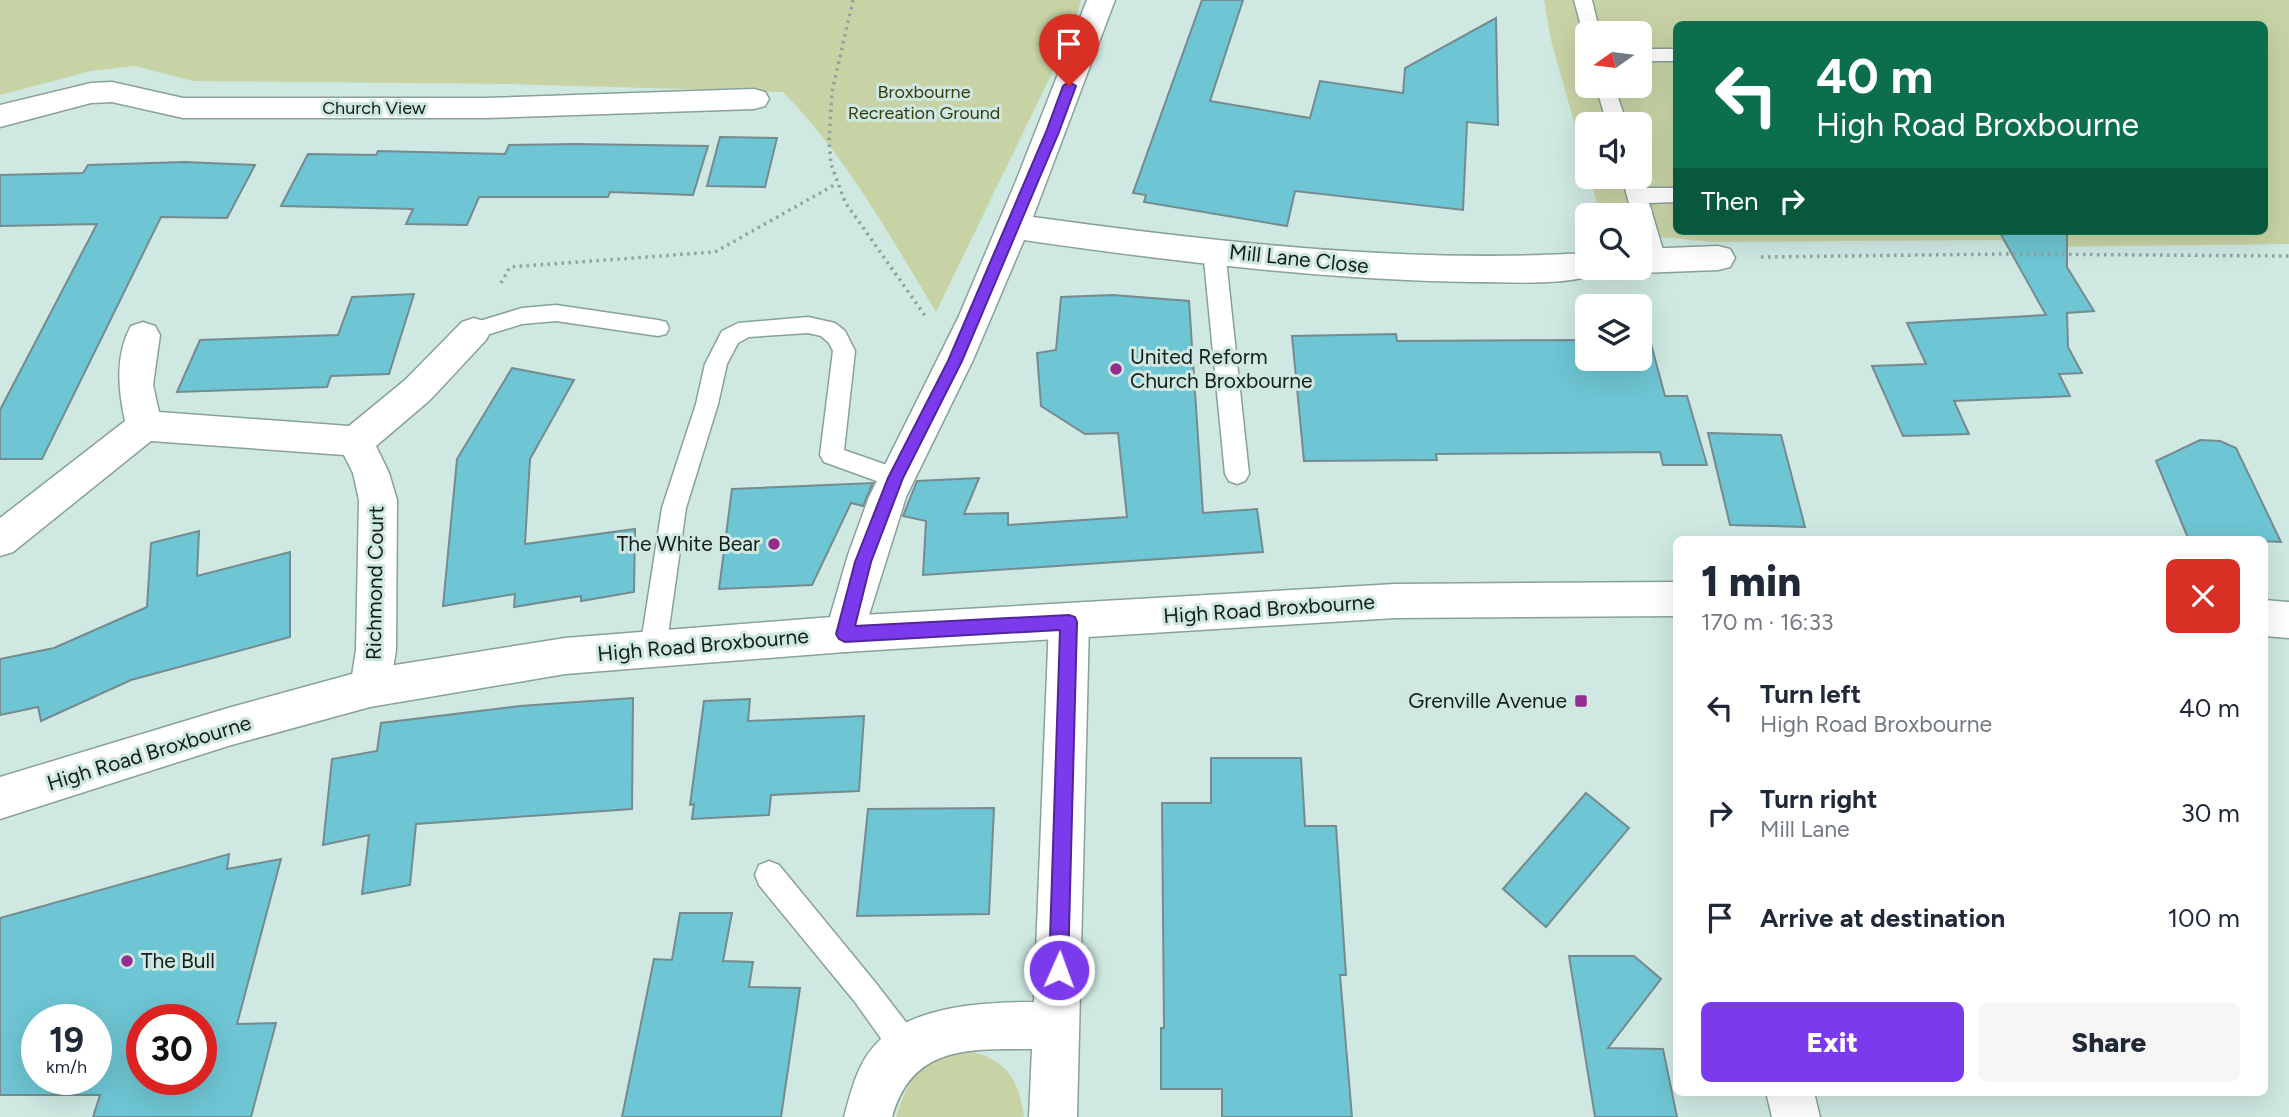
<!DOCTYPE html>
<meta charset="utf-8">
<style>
body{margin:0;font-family:Figtree,sans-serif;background:#f6f6f7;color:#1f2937;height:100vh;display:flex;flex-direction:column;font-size:26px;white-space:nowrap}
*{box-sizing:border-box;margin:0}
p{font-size:23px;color:#747a83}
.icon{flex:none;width:38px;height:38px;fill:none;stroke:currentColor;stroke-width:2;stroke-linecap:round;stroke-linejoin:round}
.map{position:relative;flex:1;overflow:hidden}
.panel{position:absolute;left:1673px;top:536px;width:595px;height:560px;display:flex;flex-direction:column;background:#fff;border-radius:10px;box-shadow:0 7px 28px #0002}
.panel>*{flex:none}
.banner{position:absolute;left:1673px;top:21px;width:595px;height:214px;border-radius:10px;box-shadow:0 7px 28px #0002;background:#0b6e4f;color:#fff;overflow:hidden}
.needle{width:46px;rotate:256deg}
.controls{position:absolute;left:1575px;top:21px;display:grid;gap:14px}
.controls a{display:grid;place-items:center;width:77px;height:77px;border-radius:10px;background:#fff;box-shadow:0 7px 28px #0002;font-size:35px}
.speed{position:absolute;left:21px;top:1004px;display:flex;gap:14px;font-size:35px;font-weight:700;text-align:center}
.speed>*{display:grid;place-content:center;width:91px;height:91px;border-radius:50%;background:#fff;box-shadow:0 7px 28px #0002;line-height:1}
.speed small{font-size:18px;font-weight:400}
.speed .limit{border:10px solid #d22;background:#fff;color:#111}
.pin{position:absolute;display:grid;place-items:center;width:60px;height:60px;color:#fff;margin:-72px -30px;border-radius:50% 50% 50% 0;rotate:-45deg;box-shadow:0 0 7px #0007}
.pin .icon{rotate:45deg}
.me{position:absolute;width:77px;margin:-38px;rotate:2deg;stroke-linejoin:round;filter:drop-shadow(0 0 5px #0008)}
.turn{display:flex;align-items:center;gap:24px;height:147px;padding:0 28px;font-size:32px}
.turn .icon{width:91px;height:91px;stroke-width:2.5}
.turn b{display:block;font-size:49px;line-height:60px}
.then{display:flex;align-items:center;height:66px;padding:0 28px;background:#0003;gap:14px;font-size:26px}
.round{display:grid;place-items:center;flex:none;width:74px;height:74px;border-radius:10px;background:#f6f6f7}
.overview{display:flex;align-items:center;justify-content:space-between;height:119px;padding:0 28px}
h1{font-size:42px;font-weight:800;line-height:52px}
.cta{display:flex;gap:14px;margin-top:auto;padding:14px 28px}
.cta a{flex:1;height:80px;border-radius:10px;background:#7c3aed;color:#fff;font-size:28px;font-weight:800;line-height:80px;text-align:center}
.cta a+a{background:#f6f6f7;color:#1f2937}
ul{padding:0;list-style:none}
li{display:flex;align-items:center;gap:21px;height:105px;padding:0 28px}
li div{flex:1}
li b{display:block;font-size:26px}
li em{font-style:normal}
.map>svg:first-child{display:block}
.green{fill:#c8d3a5;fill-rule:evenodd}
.building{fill:#6ec5d3;stroke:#748b8f;stroke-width:2;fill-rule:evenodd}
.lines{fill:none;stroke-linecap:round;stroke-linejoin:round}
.lane-casing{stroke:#89a09b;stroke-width:3}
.street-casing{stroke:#89a09b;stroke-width:3}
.primary-casing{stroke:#89a09b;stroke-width:3}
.path{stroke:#90a39f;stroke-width:3.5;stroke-dasharray:2.5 4.5;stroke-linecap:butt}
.lane{fill:#fff;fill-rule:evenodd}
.street{fill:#fff;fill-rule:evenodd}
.primary{fill:#fff;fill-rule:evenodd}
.route{fill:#7c3aed;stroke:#51269a;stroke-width:2}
.poi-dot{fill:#952c8f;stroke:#cfe8e2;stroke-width:2.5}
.labels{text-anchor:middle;stroke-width:6;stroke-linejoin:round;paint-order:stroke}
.far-park-label{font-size:18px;fill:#353d0d;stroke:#cfe8e2}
.far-street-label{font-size:18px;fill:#141d1b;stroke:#cfe8e2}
.street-label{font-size:21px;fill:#141d1b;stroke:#cfe8e2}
.poi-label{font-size:21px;fill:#141d1b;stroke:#cfe8e2;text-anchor:start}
</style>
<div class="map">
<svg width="2289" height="1117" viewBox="0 0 2289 1117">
<rect width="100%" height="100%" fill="#cfe8e2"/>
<g class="green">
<path d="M 0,0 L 1081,0 L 1073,30 L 936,312 C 890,236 846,156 783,92 L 508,84 L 193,81 L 135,66 L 91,71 L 0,95 Z"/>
<path d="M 1544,0 L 2289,0 L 2289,244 L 2038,247 L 1999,240 L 1712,242 L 1640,235 L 1640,215 L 1600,215 L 1590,177 L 1640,177 L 1640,124 L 1587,124 L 1587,168 L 1551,40 ZM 1676,24 L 2264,24 L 2264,231 L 1676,231 ZM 1587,33 L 1640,33 L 1640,86 L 1587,86 Z"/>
<path d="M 966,1050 C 1006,1060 1018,1076 1024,1117 L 896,1117 C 909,1076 922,1058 966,1050 Z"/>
</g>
<g class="building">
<path d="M 1202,0 L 1243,0 L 1210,101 L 1310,118 L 1320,81 L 1403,93 L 1405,68 L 1496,18 L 1498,125 L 1467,122 L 1463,210 L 1295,191 L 1287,226 L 1144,202 L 1146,195 L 1133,193 Z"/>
<path d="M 720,137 L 777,138 L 765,187 L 707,186 Z"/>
<path d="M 576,144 L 708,146 L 693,195 L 610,192 L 608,197 L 479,197 L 467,225 L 406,224 L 413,209 L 281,206 L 308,154 L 376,155 L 378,151 L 505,154 L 509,145 Z"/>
<path d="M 185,162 L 255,165 L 227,218 L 161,217 L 42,459 L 0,459 L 0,410 L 97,224 L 0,226 L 0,175 L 83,173 L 88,165 Z"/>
<path d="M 1999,231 L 2067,231 L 2067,267 L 2094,311 L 2067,313 L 2068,347 L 2082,373 L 2059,374 L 2070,396 L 1954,401 L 1969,434 L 1903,436 L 1872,366 L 1926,364 L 1907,323 L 2046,315 Z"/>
<path d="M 414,294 L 389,374 L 331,376 L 327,387 L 177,392 L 200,340 L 338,335 L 352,297 Z"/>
<path d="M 1113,295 L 1189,301 L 1203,513 L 1257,509 L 1263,552 L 923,575 L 926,521 L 903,516 L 917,481 L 979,478 L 964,514 L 1008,513 L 1008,525 L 1127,517 L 1118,433 L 1085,434 L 1041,406 L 1037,353 L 1056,350 L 1061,297 Z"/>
<path d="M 1396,334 L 1397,341 L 1587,340 L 1587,359 L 1640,359 L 1640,340 L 1650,340 L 1665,396 L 1687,396 L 1707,465 L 1663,465 L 1660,452 L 1436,454 L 1437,460 L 1304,461 L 1292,336 Z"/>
<path d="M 512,368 L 574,380 L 530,459 L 525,544 L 635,529 L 634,592 L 581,601 L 581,596 L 514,607 L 515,594 L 443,606 L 457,459 Z"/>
<path d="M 1708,433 L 1781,435 L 1805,527 L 1730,525 Z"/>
<path d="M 2200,440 L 2220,441 L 2236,448 L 2281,542 L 2188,538 L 2156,461 Z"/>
<path d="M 873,483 L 863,506 L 851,503 L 812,585 L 719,589 L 732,489 Z"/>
<path d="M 199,531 L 197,576 L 290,552 L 290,637 L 131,680 L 41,721 L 38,707 L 0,715 L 0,659 L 54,648 L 147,607 L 151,543 Z"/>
<path d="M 633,698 L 632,809 L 416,824 L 410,885 L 362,894 L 369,835 L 323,845 L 332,759 L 377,751 L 381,723 L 520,706 Z"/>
<path d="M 750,699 L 748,721 L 864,716 L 859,791 L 771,795 L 769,815 L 692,819 L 694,804 L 690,805 L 704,701 Z"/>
<path d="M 1211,758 L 1301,758 L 1305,826 L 1336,826 L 1346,975 L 1340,975 L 1352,1117 L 1222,1117 L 1222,1089 L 1161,1089 L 1161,1028 L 1164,1028 L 1162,803 L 1211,803 Z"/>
<path d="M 1586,793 L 1629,828 L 1546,927 L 1503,889 Z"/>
<path d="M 994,808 L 989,914 L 857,916 L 868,809 Z"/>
<path d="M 229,854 L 227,869 L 281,859 L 237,1024 L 276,1023 L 251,1117 L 93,1117 L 100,1095 L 0,1095 L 0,918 ZM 37,1020 L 96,1020 L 96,1080 L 37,1080 ZM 142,1020 L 201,1020 L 201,1080 L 142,1080 Z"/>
<path d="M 680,913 L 732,913 L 723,961 L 753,962 L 749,987 L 800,988 L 781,1117 L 622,1117 L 654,959 L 672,960 Z"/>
<path d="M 1569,956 L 1634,956 L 1661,979 L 1608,1048 L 1663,1049 L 1677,1117 L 1595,1117 Z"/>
</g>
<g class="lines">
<defs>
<g id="lane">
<path d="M 1574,0 L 1592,0 L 1600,33 L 1587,33 L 1587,38 L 1584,37 Z"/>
<rect x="1640" y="49" width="36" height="12"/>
<path d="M 1596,86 L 1614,86 L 1627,124 L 1607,124 Z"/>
<path d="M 1640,173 L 1645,188 L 1676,188 L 1676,202 L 1649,203 L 1666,260 L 1662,266 L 1655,268 L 1648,266 C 1639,250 1640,233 1640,215 L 1632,215 L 1622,177 L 1640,177 Z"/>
<path d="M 1214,242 L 1221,244 L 1225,250 L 1249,474 L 1245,481 L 1237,484 L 1229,481 L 1225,474 L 1203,250 L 1207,244 Z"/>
<path d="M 556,305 L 658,320 L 666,322 L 669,328 L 666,334 L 658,336 L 556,321 L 522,324 L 474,339 L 466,337 L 463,331 L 466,325 L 522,308 Z"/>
<path d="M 808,317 L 835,323 L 845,331 L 855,351 L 844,450 L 904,471 L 908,478 L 904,485 L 896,488 L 824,462 L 820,455 L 833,351 L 829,343 L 821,336 L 808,333 L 749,337 L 738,343 L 727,364 L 718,404 L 686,508 L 666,649 L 662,657 L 653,661 L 644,657 L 640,649 L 662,508 L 696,404 L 705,364 L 722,331 L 738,323 Z"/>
<path d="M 769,861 L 779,865 L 875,982 L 919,1039 L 923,1050 L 919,1061 L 908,1065 L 897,1061 L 855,1002 L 759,885 L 755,875 L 759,865 Z"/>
</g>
<g id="street">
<path d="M 1087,0 L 1115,0 L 1033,217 C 1214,242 1405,264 1587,253 L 1587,268 L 1602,268 L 1599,274 C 1560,286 1512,282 1472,282 C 1326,280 1169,261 1024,240 L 973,360 L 906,497 L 859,647 L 845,652 L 831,647 L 825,634 L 848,555 L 869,497 L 959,316 L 1016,181 Z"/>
<path d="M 112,82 L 183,98 L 485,98 L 754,89 L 765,92 L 769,99 L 765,106 L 754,109 L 485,118 L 183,118 L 112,102 L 91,103 L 0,127 L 0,105 L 91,83 Z"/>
<path d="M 1718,246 L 1730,249 L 1735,258 L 1730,267 L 1718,270 L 1640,273 L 1627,268 L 1640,268 L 1640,249 Z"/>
<path d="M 474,318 L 486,322 L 491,331 L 486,340 L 430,400 L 376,446 L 389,473 L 397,500 L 396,650 L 390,688 L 384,701 L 370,707 L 356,701 L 350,688 L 356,650 L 359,500 L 353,473 L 344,455 L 151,441 L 13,552 L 0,556 L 0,518 L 125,421 C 118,389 115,355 131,326 L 143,322 L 155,326 L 160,335 L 153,385 L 159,412 L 349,426 L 405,380 L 462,322 Z"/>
<path d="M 1069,604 L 1083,610 L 1089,622 L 1077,1117 L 1029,1117 L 1032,1049 C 969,1049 912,1045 892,1117 L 844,1117 C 851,1092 857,1064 876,1044 C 913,1005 984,1002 1034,1002 L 1049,622 L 1055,610 Z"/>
<path d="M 1766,1092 L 1814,1092 L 1820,1117 L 1772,1117 Z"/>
</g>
<g id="primary">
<path d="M 1676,582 L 1676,616 L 1395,618 L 845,652 L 565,674 L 370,707 L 228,746 L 0,819 L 0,777 L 228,708 L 370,669 L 565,638 L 845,616 L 1395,584 Z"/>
<path d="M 2264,600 L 2289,602 L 2289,638 L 2264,636 Z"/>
</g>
</defs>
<use href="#lane" class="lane-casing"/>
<use href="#street" class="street-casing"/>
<use href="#primary" class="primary-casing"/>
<g class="path">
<path d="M 853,0 L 832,92 L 829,141 L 831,164 L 845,202 L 926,317"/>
<path d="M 1761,257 L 2004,254 L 2289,256"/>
<path d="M 501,283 L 510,267 L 715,252 L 836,184"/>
</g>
<use href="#lane" class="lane"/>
<use href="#street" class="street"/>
<use href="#primary" class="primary"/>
</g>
<path class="route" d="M 1069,82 L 1076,86 L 1059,132 L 962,361 L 903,478 L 871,562 L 855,626 L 1069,615 L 1075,617 L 1077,622 L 1068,970 L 1065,977 L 1059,980 L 1052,977 L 1049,970 L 1060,630 L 845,642 L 839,639 L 836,634 L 855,562 L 888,478 L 948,361 L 1046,132 L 1063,86 Z"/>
<g class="poi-dot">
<circle cx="1116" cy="369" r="7"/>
<circle cx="774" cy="544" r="7"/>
<rect x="1574" y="694" width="14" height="14" rx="3.5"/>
<circle cx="127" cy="961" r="7"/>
</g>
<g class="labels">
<g class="far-park-label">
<text x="924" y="98">Broxbourne<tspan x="924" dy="21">Recreation Ground</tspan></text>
</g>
<g class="far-street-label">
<text x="374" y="114">Church View</text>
</g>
<g class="street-label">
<text transform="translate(1299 259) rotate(6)" y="7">Mill Lane Close</text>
<text transform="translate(375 583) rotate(-89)" y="7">Richmond Court</text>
<text transform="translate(1269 609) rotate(-4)" y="7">High Road Broxbourne</text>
<text transform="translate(703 645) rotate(-5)" y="7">High Road Broxbourne</text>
<text transform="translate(149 753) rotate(-17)" y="7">High Road Broxbourne</text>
</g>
<g class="poi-label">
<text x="1130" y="364">United Reform<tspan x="1130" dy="24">Church Broxbourne</tspan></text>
<text x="760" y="551" text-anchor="end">The White Bear</text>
<text x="1567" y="708" text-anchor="end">Grenville Avenue</text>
<text x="141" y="968">The Bull</text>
</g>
</g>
</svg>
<div class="controls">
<a><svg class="needle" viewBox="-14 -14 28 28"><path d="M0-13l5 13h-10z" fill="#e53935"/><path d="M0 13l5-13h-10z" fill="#747a83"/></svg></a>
<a><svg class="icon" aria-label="sound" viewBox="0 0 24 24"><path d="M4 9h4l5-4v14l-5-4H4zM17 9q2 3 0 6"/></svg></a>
<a><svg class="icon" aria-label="search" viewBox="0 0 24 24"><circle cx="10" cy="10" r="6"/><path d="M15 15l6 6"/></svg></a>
<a><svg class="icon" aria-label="layers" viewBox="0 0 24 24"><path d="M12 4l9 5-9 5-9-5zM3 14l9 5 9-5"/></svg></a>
</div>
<div class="speed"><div>19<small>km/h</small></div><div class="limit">30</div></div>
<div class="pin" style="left:1069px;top:86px;background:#d93025"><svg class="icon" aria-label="arrive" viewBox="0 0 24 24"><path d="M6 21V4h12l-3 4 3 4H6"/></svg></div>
<svg class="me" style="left:1059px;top:970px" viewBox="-20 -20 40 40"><circle r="17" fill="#7c3aed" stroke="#fff" stroke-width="3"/><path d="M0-11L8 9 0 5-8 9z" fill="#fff"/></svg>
<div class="banner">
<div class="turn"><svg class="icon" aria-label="left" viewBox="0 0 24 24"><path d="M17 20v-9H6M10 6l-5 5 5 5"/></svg><div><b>40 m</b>High Road Broxbourne</div></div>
<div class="then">Then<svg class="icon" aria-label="right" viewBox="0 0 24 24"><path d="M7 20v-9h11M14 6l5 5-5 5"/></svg></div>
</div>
<section class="panel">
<div class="overview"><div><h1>1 min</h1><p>170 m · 16:33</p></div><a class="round" style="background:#d93025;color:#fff"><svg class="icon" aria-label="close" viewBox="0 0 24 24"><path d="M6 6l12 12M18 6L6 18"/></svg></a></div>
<ul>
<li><svg class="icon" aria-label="left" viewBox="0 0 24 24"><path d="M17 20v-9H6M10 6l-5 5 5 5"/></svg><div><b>Turn left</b><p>High Road Broxbourne</p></div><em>40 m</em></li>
<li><svg class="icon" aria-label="right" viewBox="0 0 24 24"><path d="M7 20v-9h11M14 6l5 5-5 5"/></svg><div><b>Turn right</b><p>Mill Lane</p></div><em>30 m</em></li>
<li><svg class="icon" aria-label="arrive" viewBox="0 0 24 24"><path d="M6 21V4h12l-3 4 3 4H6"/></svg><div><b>Arrive at destination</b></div><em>100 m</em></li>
</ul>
<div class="cta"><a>Exit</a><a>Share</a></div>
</section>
</div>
